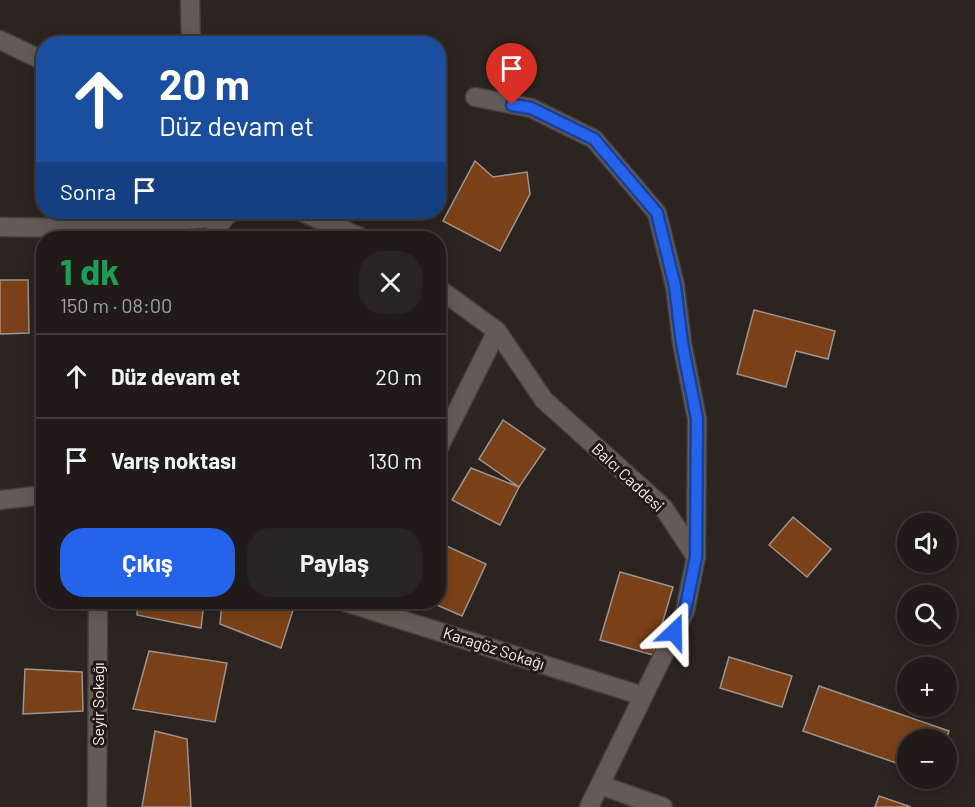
<!DOCTYPE html>
<html lang="tr">
<meta charset="utf-8">
<style>
body{margin:0;font-family:Barlow,sans-serif;background:#282421;color:#f1f3f6;height:100vh;display:flex;flex-direction:column;font-size:22px;white-space:nowrap}
*{box-sizing:border-box;margin:0}
p{font-size:20px;color:#a2a1a2}
.icon{flex:none;width:33px;height:33px;fill:none;stroke:currentColor;stroke-width:2;stroke-linecap:round;stroke-linejoin:round}
.map{position:relative;flex:1;overflow:hidden}
.sheet{position:absolute;left:36px;top:231px;width:410px;height:378px;display:flex;flex-direction:column;background:#201b18;border-radius:24px;box-shadow:0 3px 15px #0003,0 0 0 2px #3d3937}
.sheet>*{flex:none}
.banner{position:absolute;left:36px;top:36px;width:410px;height:183px;border-radius:24px;box-shadow:0 3px 15px #0003,0 0 0 2px #3d3937;background:#1a4fa0;color:#fff;overflow:hidden}
.fabs{position:absolute;left:897px;top:513px;display:grid;gap:12px}
.fabs a{display:grid;place-items:center;width:60px;height:60px;border-radius:50%;background:#201b18;box-shadow:0 3px 15px #0003,0 0 0 2px #3d3937;font-size:30px}
.pin{position:absolute;display:grid;place-items:center;width:51px;height:51px;color:#fff;margin:-62px -26px;border-radius:50% 50% 50% 0;rotate:-45deg;box-shadow:0 0 6px #0007}
.pin .icon{rotate:45deg}
.me{position:absolute;width:66px;margin:-33px;rotate:23deg;stroke-linejoin:round;filter:drop-shadow(0 0 4px #0008)}
.turn{display:flex;align-items:center;gap:21px;height:126px;padding:0 24px;font-size:27px}
.turn .icon{width:78px;height:78px;stroke-width:2.5}
.turn b{display:block;font-size:42px;line-height:51px}
.then{display:flex;align-items:center;height:57px;padding:0 24px;background:#0003;gap:12px;font-size:22px}
.round{display:grid;place-items:center;flex:none;width:63px;height:63px;border-radius:24px;background:#282421}
.head{display:flex;align-items:center;justify-content:space-between;height:102px;padding:0 24px}
h1{font-size:36px;font-weight:700;line-height:45px;color:#1e9e55}
.action{display:flex;gap:12px;margin-top:auto;padding:12px 24px}
.action a{flex:1;height:69px;border-radius:24px;background:#2563eb;color:#fff;font-size:24px;font-weight:700;line-height:69px;text-align:center}
.action a+a{background:#282421;color:#f1f3f6}
ul{padding:0;list-style:none}
li{display:flex;align-items:center;gap:18px;height:84px;padding:0 24px;border-top:2px solid #3d3937}
li div{flex:1}
li b{display:block;font-size:22px}
li em{font-style:normal}
.map>svg:first-child{display:block}
.building{fill:#7a4119;stroke:#9c948f;stroke-width:1.5}
.lines{fill:none;stroke-linecap:round;stroke-linejoin:round}
.minor-casing{stroke:#453f3c;stroke-width:21}
.minor{stroke:#635b56;stroke-width:18}
.route-casing{stroke:#184099;stroke-width:15}
.route{stroke:#2563eb;stroke-width:10}
.labels{text-anchor:middle;stroke-width:6;stroke-linejoin:round;paint-order:stroke}
.street-label{font-size:16px;fill:#f2edeb;stroke:#211b17}
</style>
<div class="map">
<svg width="975" height="807" viewBox="0 0 975 807">
<rect width="100%" height="100%" fill="#2b2420"/>
<g class="building">
<path d="M 475,161 L 493,177 L 527,172 L 530,194 L 500,251 L 443,221 Z"/>
<path d="M 0,280 L 28,280 L 29,333 L 0,334 Z"/>
<path d="M 754,310 L 835,331 L 828,359 L 796,351 L 786,387 L 737,374 Z"/>
<path d="M 503,420 L 545,449 L 519,487 L 479,459 Z"/>
<path d="M 471,468 L 519,487 L 500,525 L 452,500 Z"/>
<path d="M 793,517 L 831,549 L 807,577 L 769,545 Z"/>
<path d="M 438,542 L 486,564 L 462,616 L 430,602 L 438,602 Z"/>
<path d="M 620,572 L 673,587 L 653,655 L 600,640 Z"/>
<path d="M 138,602 L 204,602 L 201,628 L 137,615 Z"/>
<path d="M 222,602 L 273,602 L 295,604 L 281,648 L 220,624 Z"/>
<path d="M 149,651 L 227,663 L 215,722 L 133,709 Z"/>
<path d="M 729,657 L 792,676 L 782,707 L 720,688 Z"/>
<path d="M 25,669 L 82,672 L 83,711 L 23,714 Z"/>
<path d="M 819,686 L 949,731 L 946,740 L 908,740 L 908,767 L 803,731 Z"/>
<path d="M 155,731 L 187,739 L 191,807 L 142,807 Z"/>
<path d="M 879,796 L 911,807 L 875,807 Z"/>
</g>
<g class="lines">
<defs>
<g id="minor">
<path d="M 190,0 L 191,44"/>
<path d="M 0,40 L 44,61"/>
<path d="M 475,97 L 531,108 L 594,139 L 657,213 L 675,286 L 682,343 L 697,419 L 696,557"/>
<path d="M 302,212 L 362,238"/>
<path d="M 0,227 L 78,228 L 225,217"/>
<path d="M 211,238 L 225,217 L 232,212"/>
<path d="M 438,288 L 497,331 L 544,400 L 663,507 L 696,557 L 685,611 L 589,807"/>
<path d="M 438,449 L 497,331"/>
<path d="M 0,500 L 44,495"/>
<path d="M 345,602 L 643,696"/>
<path d="M 600,785 L 663,807"/>
<path d="M 97,807 L 98,602"/>
</g>
</defs>
<use href="#minor" class="minor-casing"/>
<use href="#minor" class="minor"/>
</g>
<g class="lines">
<defs>
<path id="route" d="M 512,105 L 531,108 L 594,139 L 657,213 L 675,286 L 682,343 L 697,419 L 696,557 L 685,611 L 674,632"/>
</defs>
<use href="#route" class="route-casing"/>
<use href="#route" class="route"/>
</g>
<g class="labels">
<g class="street-label">
<text transform="translate(628 477) rotate(43)" y="6">Balcı Caddesi</text>
<text transform="translate(494 648) rotate(18)" y="6">Karagöz Sokağı</text>
<text transform="translate(98 704) rotate(-90)" y="6">Seyir Sokağı</text>
</g>
</g>
</svg>
<div class="fabs">
<a><svg class="icon" aria-label="sound" viewBox="0 0 24 24"><path d="M4 9h4l5-4v14l-5-4H4zM17 9q2 3 0 6"/></svg></a>
<a><svg class="icon" aria-label="search" viewBox="0 0 24 24"><circle cx="10" cy="10" r="6"/><path d="M15 15l6 6"/></svg></a>
<a>+</a>
<a>−</a>
</div>
<div class="pin" style="left:512px;top:105px;background:#d93025"><svg class="icon" aria-label="arrive" viewBox="0 0 24 24"><path d="M6 21V4h12l-3 4 3 4H6"/></svg></div>
<svg class="me" style="left:674px;top:632px" viewBox="-20 -20 40 40"><path d="M0-17L14 15 0 8-14 15z" fill="#2563eb" stroke="#fff" stroke-width="4"/></svg>
<div class="banner">
<div class="turn"><svg class="icon" aria-label="ahead" viewBox="0 0 24 24"><path d="M12 20V5M6 11l6-6 6 6"/></svg><div><b>20 m</b>Düz devam et</div></div>
<div class="then">Sonra<svg class="icon" aria-label="arrive" viewBox="0 0 24 24"><path d="M6 21V4h12l-3 4 3 4H6"/></svg></div>
</div>
<section class="sheet">
<div class="head"><div><h1>1 dk</h1><p>150 m · 08:00</p></div><a class="round"><svg class="icon" aria-label="close" viewBox="0 0 24 24"><path d="M6 6l12 12M18 6L6 18"/></svg></a></div>
<ul>
<li><svg class="icon" aria-label="ahead" viewBox="0 0 24 24"><path d="M12 20V5M6 11l6-6 6 6"/></svg><div><b>Düz devam et</b></div><em>20 m</em></li>
<li><svg class="icon" aria-label="arrive" viewBox="0 0 24 24"><path d="M6 21V4h12l-3 4 3 4H6"/></svg><div><b>Varış noktası</b></div><em>130 m</em></li>
</ul>
<div class="action"><a>Çıkış</a><a>Paylaş</a></div>
</section>
</div>
